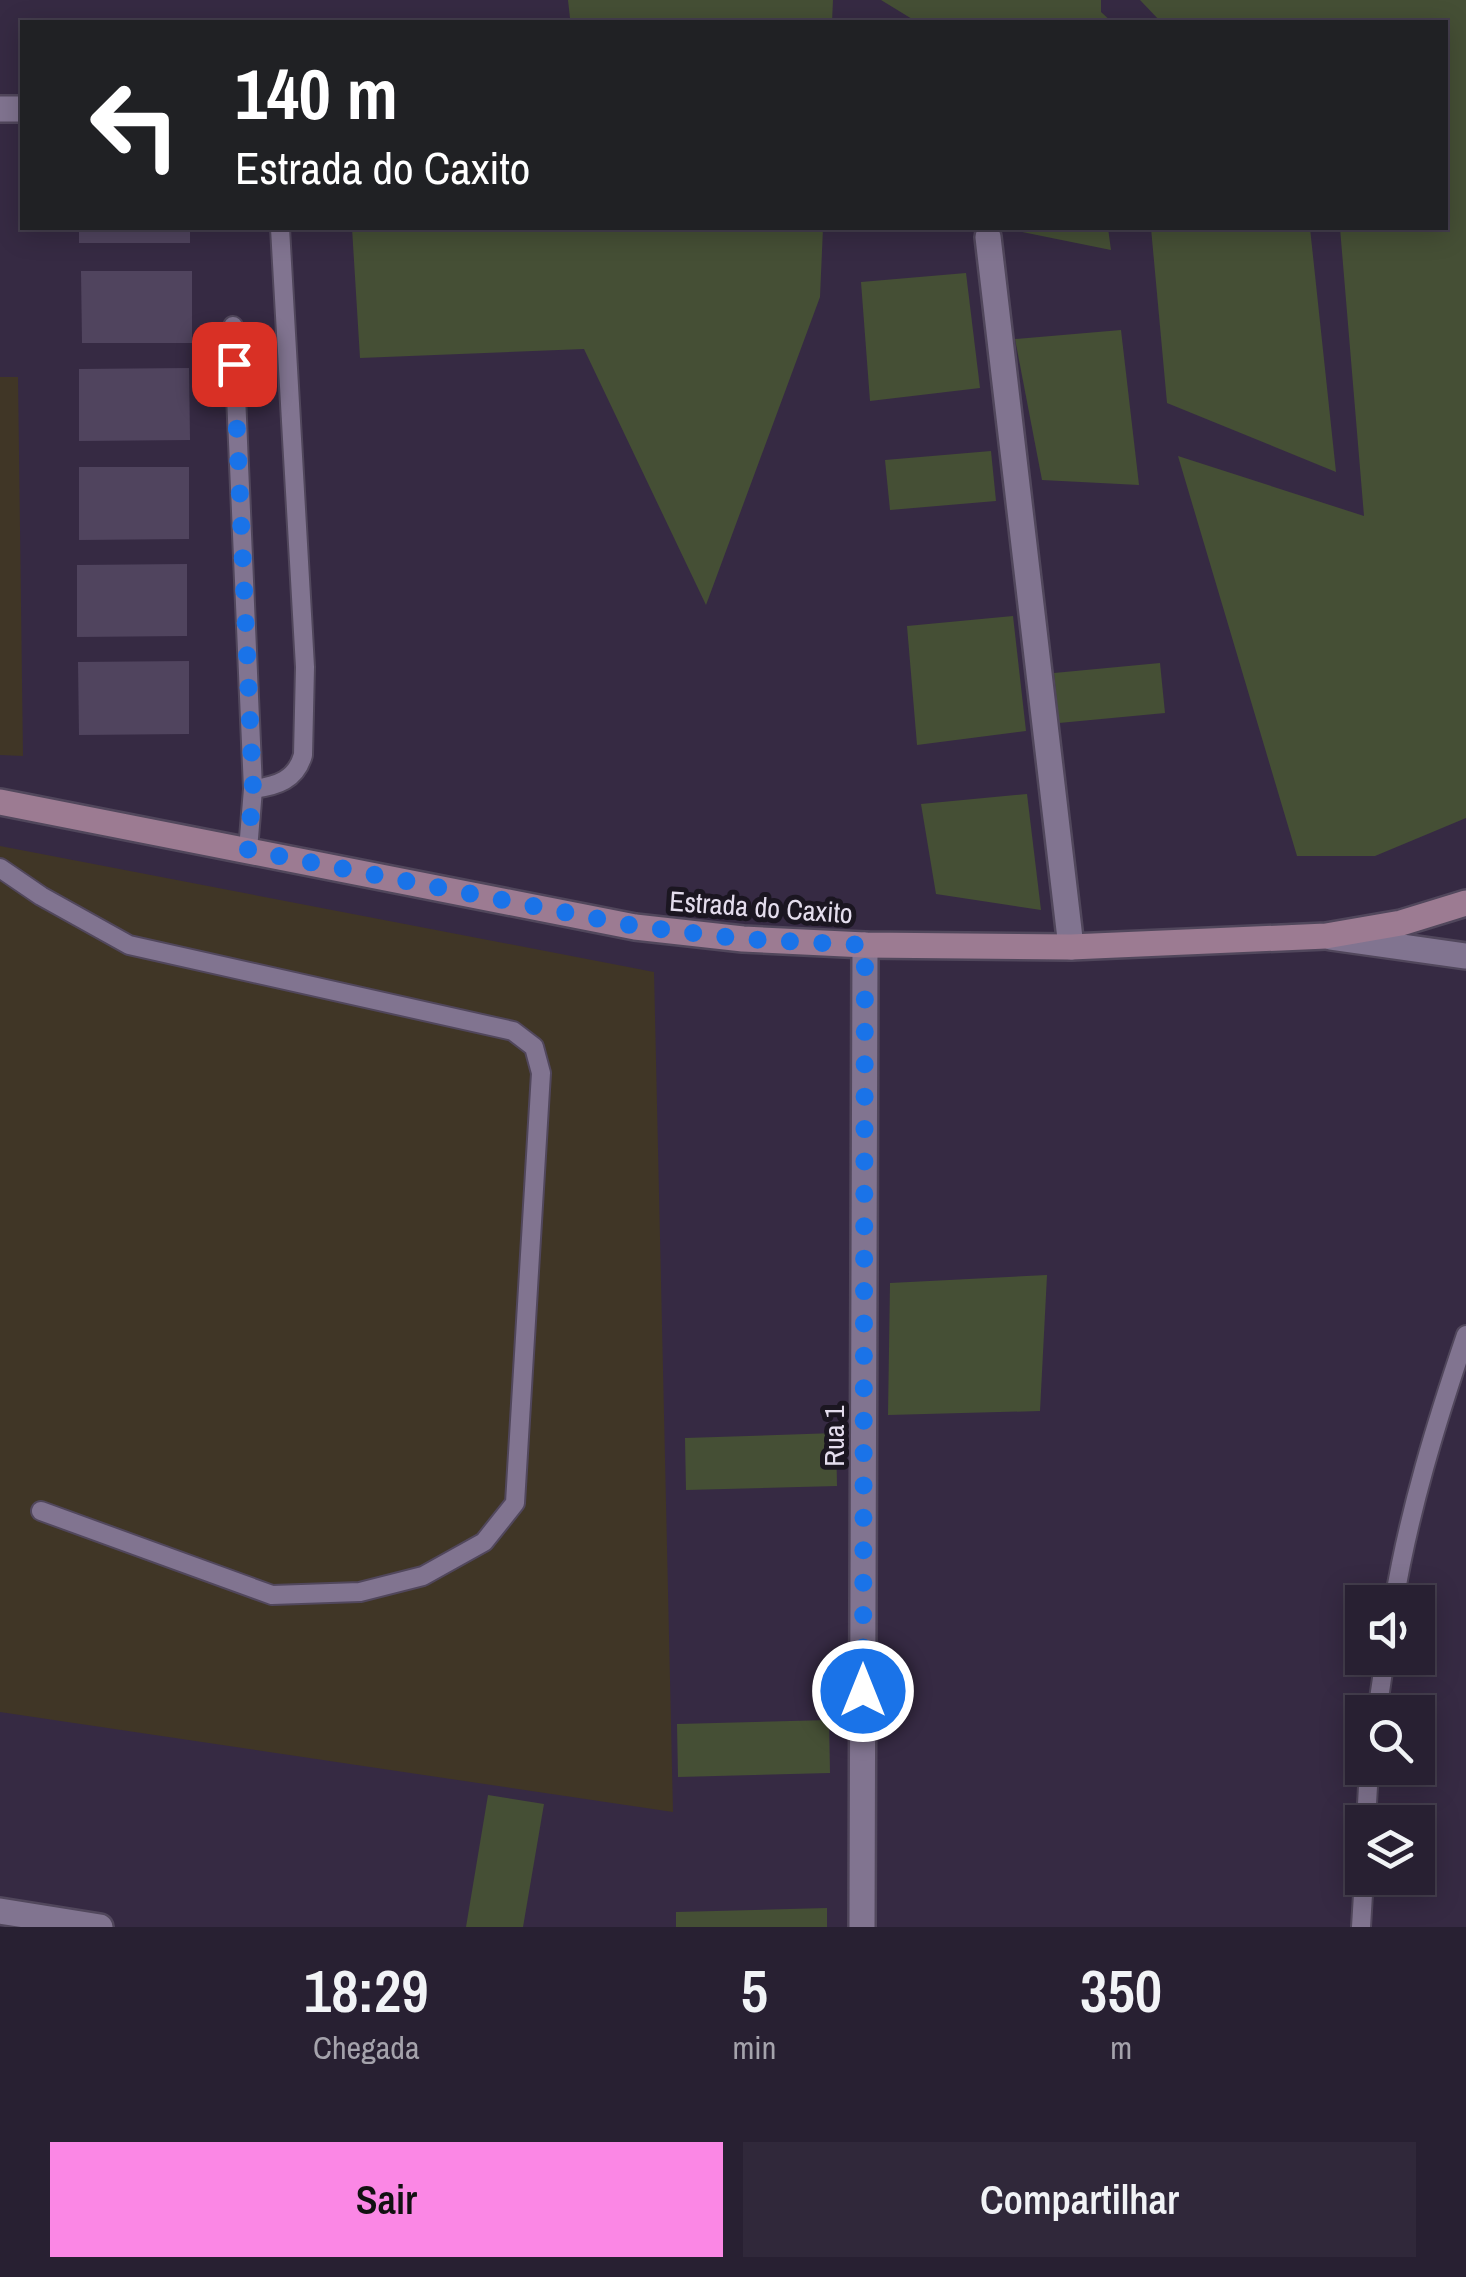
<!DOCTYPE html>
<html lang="pt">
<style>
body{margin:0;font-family:"Archivo Narrow",sans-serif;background:#30283a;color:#f1f3f6;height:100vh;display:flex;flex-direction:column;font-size:38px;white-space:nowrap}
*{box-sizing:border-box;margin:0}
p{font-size:32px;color:#a5a3ac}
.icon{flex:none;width:55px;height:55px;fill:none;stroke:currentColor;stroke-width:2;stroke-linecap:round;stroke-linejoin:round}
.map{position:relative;height:1927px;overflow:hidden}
.panel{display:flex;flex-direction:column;background:#282032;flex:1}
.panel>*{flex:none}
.hud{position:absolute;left:20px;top:20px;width:1428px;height:210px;border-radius:0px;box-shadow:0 5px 25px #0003,0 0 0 2px #443e4d;background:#202124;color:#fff;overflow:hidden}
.buttons{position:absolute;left:1345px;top:1585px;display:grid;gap:20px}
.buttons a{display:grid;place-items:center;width:90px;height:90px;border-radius:0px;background:#282032;box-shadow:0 5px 25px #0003,0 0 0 2px #443e4d;font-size:50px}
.pin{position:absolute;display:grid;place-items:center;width:85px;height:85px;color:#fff;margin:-42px;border-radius:20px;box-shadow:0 5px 15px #0006}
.me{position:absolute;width:110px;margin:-55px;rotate:0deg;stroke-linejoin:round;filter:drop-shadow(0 0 8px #0008)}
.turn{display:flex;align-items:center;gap:35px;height:210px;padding:0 50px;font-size:45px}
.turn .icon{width:130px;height:130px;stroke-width:2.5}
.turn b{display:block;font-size:70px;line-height:85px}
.eta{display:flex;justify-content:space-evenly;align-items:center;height:170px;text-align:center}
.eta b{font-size:60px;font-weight:600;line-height:70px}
.button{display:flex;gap:20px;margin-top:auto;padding:20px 50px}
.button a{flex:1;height:115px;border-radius:0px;background:#fb87e5;color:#111;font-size:40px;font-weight:600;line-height:115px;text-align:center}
.button a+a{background:#30283a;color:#f1f3f6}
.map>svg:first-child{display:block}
.industrial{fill:#403626}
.green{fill:#454f35}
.building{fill:#50445e}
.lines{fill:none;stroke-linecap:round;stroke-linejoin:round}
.service-casing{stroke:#51475c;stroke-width:22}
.minor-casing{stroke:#51475c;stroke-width:30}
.tertiary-casing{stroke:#51475c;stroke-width:30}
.secondary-casing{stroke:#51475c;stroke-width:30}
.service{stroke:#817490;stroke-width:18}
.minor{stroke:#817490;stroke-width:25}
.tertiary{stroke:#817490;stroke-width:25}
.secondary{stroke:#9c7b92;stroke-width:25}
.route{stroke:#1a73e8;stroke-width:18;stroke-dasharray:0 32.4}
.labels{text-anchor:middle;stroke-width:10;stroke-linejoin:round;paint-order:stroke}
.street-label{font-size:28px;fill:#e4dded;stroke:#1b1621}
</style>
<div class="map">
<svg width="1466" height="1927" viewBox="0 0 1466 1927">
<rect width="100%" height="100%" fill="#362a43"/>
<g class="industrial">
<path d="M 0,377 L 18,377 L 23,756 L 0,755 Z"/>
<path d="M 0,846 L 654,972 L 673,1812 L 0,1712 Z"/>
</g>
<g class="green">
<path d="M 568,0 L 833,0 L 832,22 L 545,22 L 570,18 Z"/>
<path d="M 881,0 L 1101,0 L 1101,12 L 1112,22 L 917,22 Z"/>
<path d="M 1140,0 L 1466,0 L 1466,818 L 1375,856 L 1297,856 L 1178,456 L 1364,516 L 1340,228 L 1445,228 L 1445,22 L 1161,22 Z"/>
<path d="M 352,228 L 823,228 L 820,297 L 706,605 L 584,349 L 360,358 Z"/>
<path d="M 1003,228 L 1108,228 L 1111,250 Z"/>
<path d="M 1151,228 L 1310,228 L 1336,472 L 1167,403 Z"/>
<path d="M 966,273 L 980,388 L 870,401 L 861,282 Z"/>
<path d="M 1121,330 L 1139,485 L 1042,480 L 1015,339 Z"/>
<path d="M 991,451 L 996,501 L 890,510 L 885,460 Z"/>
<path d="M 1013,616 L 1026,731 L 917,745 L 907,626 Z"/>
<path d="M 1160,663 L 1165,713 L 1059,723 L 1054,673 Z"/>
<path d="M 1027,794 L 1041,910 L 936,894 L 921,804 Z"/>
<path d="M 1047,1275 L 1040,1411 L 888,1415 L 890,1283 Z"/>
<path d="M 836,1433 L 837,1486 L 686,1490 L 685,1438 Z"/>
<path d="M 829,1720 L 830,1773 L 678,1777 L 677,1724 Z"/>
<path d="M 488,1795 L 544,1804 L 523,1927 L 466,1927 Z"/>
<path d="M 827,1908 L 827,1927 L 676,1927 L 676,1912 Z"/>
</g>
<g class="building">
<rect x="79" y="228" width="111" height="15"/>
<path d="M 81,271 L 192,271 L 192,343 L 82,343 Z"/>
<path d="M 189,368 L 190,440 L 79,441 L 79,369 Z"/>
<path d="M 79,467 L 189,467 L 189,539 L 79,540 Z"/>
<path d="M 187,564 L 187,636 L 77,637 L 77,565 Z"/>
<path d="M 189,661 L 189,734 L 79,735 L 78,662 Z"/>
</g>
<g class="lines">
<defs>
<g id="service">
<path d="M 233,326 L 253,789 L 248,850"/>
<path d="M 253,789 C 277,786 296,780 303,755 L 305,667 L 280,228"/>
<path d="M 0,868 L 41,896 L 129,945 L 513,1031 L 534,1047 L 541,1073 L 515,1503 L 484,1542 L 423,1576 L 360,1592 L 272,1595 L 41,1511"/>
<path d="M 1394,1602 C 1409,1511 1436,1423 1466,1335"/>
<path d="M 1377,1712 L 1385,1658"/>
<path d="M 1366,1822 L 1369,1768"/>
<path d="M 1361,1927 L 1364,1878"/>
</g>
<g id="minor">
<path d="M 0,109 L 22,109"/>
<path d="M 988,237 L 1071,947"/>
<path d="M 0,1911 L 100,1927"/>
<path d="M 862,1927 L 865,945"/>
</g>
<path id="tertiary" d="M 1331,937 L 1466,956"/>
<path id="secondary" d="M 0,802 L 635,927 L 743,939 L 865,945 L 1071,947 L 1326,936 L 1401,923 L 1466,903"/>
</defs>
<use href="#service" class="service-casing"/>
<use href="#minor" class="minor-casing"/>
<use href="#tertiary" class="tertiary-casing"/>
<use href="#secondary" class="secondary-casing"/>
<use href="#service" class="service"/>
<use href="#minor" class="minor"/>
<use href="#tertiary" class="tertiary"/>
<use href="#secondary" class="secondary"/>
</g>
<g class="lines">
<path class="route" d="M 234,364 L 253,788 L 248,850 L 635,926 L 743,939 L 865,945 L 863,1691"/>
</g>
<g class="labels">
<g class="street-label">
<text transform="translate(761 907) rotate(4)" y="10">Estrada do Caxito</text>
<text transform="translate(834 1436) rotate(-90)" y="10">Rua 1</text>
</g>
</g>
</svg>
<div class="buttons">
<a><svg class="icon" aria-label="sound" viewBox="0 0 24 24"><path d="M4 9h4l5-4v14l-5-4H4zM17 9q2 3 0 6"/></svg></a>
<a><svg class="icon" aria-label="search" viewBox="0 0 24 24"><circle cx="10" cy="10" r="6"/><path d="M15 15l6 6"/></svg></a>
<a><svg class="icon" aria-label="layers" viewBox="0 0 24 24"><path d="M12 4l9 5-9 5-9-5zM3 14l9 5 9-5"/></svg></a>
</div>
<div class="pin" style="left:234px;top:364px;background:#d93025"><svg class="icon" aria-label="arrive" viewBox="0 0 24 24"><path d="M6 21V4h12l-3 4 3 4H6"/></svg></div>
<svg class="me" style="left:863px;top:1691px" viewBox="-20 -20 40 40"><circle r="17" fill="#1a73e8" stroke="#fff" stroke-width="3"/><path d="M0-11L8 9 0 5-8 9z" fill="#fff"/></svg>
<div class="hud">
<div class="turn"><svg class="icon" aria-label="left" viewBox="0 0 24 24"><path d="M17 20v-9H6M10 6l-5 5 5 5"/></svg><div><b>140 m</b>Estrada do Caxito</div></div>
</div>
</div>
<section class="panel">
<div class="eta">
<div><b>18:29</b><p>Chegada</p></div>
<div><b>5</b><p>min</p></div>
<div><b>350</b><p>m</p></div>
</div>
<div class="button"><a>Sair</a><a>Compartilhar</a></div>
</section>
